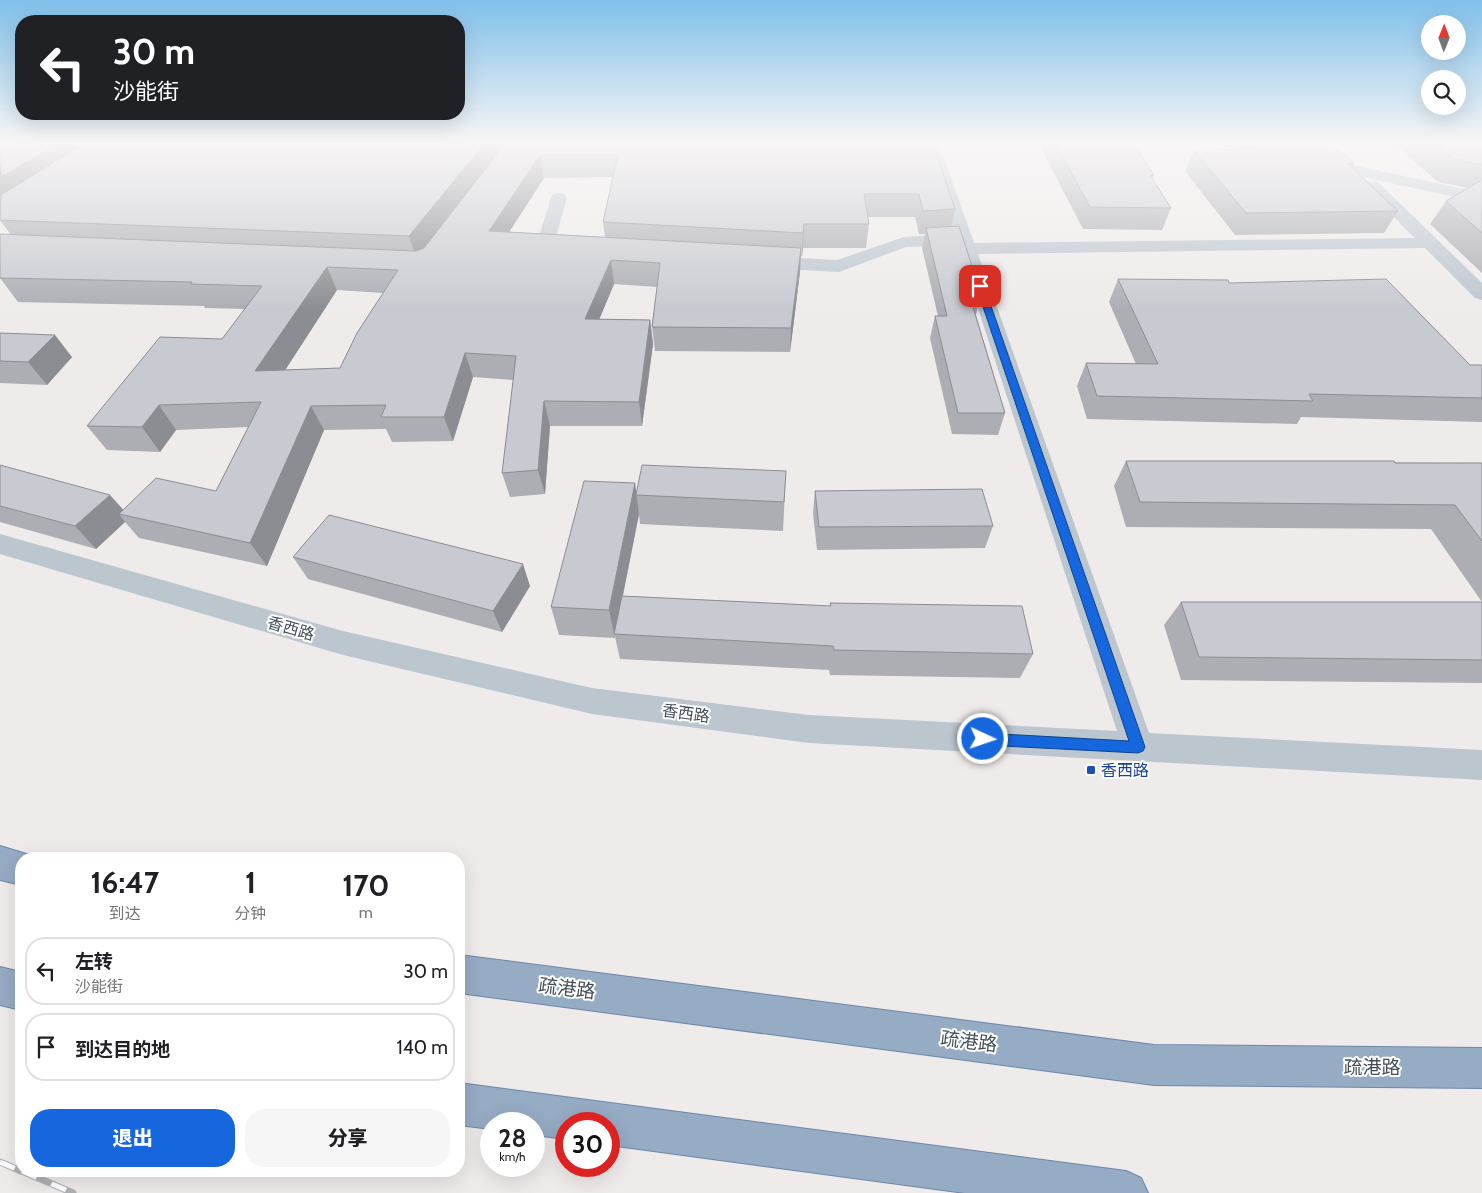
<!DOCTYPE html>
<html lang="zh">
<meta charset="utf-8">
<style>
body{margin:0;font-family:Cabin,"Noto Sans SC",sans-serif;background:#f6f6f6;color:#202124;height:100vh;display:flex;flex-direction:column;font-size:19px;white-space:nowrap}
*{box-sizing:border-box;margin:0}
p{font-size:16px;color:#757577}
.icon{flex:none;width:28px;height:28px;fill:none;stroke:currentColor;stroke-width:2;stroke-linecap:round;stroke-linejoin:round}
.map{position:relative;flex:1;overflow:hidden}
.side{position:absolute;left:15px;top:852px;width:450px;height:325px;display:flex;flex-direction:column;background:#fff;border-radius:20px;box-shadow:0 5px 20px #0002}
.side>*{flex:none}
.hud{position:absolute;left:15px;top:15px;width:450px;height:105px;border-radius:20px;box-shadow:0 5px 20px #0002;background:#202124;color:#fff;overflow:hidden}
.needle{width:32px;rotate:1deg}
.fabs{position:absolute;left:1421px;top:15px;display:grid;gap:10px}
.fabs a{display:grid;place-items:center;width:45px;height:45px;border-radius:50%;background:#fff;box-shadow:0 5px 20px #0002;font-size:25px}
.speed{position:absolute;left:480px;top:1112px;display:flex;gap:10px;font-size:25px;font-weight:700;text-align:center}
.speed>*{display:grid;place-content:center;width:65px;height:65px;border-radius:50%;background:#fff;box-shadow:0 5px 20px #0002;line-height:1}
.speed small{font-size:12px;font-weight:400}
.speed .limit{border:8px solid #d22;background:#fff;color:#111}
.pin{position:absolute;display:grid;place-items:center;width:42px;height:42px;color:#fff;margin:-21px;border-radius:10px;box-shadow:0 2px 8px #0006}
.me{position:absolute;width:55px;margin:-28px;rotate:93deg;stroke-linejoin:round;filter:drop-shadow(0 0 4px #0008)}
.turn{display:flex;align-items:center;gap:18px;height:105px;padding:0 15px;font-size:22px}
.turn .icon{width:65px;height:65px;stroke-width:2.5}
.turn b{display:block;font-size:35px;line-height:42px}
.eta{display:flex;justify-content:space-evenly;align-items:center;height:85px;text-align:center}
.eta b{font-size:30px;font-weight:800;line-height:35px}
.button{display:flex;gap:10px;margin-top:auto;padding:10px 15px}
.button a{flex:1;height:58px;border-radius:20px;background:#1667de;color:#fff;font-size:20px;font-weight:800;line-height:58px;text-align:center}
.button a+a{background:#f6f6f6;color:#202124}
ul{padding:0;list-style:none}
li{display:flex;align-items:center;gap:15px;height:68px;margin:0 10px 8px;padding:0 5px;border:2px solid #e0e0e0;border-radius:20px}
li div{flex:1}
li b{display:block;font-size:19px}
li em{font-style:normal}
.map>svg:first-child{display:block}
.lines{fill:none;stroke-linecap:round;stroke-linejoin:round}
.trunk-casing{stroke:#6d87a8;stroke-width:2}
.minor{fill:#bcc6cf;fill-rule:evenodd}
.trunk{fill:#96abc4;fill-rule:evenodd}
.rail-casing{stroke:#aeb1b6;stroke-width:7}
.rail{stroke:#fff;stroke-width:5;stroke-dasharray:16;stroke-linecap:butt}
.wall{fill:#acaeb4;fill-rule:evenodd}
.shaded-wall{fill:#8c8d92}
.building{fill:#c8cad1;stroke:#8c8d92;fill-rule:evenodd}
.route{fill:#1667de;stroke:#0e4390}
.transit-dot{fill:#1a4fb4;stroke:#fff;stroke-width:2}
.labels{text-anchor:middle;stroke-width:4;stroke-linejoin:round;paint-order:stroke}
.street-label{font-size:16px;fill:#444e59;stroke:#fff}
.transit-label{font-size:16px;fill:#164399;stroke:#fff;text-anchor:start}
.near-street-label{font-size:19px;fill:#444e59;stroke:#fff}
</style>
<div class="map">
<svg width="1482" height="1193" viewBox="0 0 1482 1193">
<rect width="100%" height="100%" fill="#efebeb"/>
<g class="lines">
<defs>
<g id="trunk">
<path d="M 0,846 L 33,856 L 35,859 L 21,859 L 21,885 L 0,880 Z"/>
<path d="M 459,955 L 1154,1045 L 1482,1048 L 1482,1088 L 1154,1085 L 459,993 Z"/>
<path d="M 0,967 L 21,972 L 21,1010 L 0,1005 Z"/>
<path d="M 459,1083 L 1126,1171 L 1141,1178 L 1148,1193 L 965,1193 L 609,1145 L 609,1124 L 566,1124 L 566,1139 L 534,1135 L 534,1124 L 491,1124 L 491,1129 L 459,1125 Z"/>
</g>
</defs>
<use href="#trunk" class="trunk-casing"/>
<g class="minor">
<path d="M 923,144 L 939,144 L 974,243 L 1415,238 L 1366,190 L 1364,186 L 1366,182 L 1378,182 L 1482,283 L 1482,300 L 1475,298 L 1425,248 L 978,254 L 1149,733 L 1482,750 L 1482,780 L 809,743 L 592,714 L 343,655 L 0,554 L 0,534 L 343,631 L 592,688 L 809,715 L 1117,731 L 957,245 L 906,247 L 839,272 L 764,268 L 757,266 L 755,262 L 757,258 L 764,256 L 837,260 L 904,237 L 953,234 Z"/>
<path d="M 1223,144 L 1253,144 L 1281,151 L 1283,154 L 1281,157 L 1275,159 L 1225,147 Z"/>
<path d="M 1320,158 L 1482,193 L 1482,203 L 1314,166 L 1312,163 L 1314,160 Z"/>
<path d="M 559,193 L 565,194 L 567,198 L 554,244 L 570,246 L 573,250 L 570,254 L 564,255 L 538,253 L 535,249 L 551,198 L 553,194 Z"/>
</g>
<use href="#trunk" class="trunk"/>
<defs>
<g id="rail">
<path d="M 0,1162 L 21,1171"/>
<path d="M 22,1171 L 73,1193"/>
</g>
</defs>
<use href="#rail" class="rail-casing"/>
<use href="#rail" class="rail"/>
</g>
<g class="wall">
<path d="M 0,144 L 933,144 L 955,209 L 951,227 L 981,294 L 976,315 L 1005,413 L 998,435 L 952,434 L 930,338 L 935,316 L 938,316 L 922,248 L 925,234 L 919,234 L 915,217 L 868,217 L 869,224 L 866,248 L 803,248 L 802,256 L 801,256 L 800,272 L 790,352 L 655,351 L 652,327 L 657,287 L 614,284 L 599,319 L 650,320 L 653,344 L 642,426 L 550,426 L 545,494 L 510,497 L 502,473 L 513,380 L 473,377 L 453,441 L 392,442 L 386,429 L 324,430 L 267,566 L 139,538 L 125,522 L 96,549 L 0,522 L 0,465 L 123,510 L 216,491 L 248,427 L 176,430 L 160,452 L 107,450 L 87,426 L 222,339 L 245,309 L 205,308 L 204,306 L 18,302 L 0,278 L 0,234 L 11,235 L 0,220 ZM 613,177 L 603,222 L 605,237 L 509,232 L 544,178 ZM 337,290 L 383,293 L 340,368 L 285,370 Z"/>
<path d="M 1039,144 L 1133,144 L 1154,175 L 1152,179 L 1171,208 L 1162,230 L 1083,229 Z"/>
<path d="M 1238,144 L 1315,144 L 1314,146 L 1354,163 L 1352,167 L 1398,211 L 1384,233 L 1235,235 L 1185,171 L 1194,150 L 1236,149 Z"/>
<path d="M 1395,144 L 1482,144 L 1482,273 L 1430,224 L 1446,201 L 1467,188 L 1438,182 Z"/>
<path d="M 1118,279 L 1229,283 L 1470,365 L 1482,365 L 1482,422 L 1301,417 L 1297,424 L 1087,419 L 1077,386 L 1086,363 L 1136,364 L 1109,302 Z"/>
<path d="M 0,333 L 72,357 L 47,385 L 0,383 Z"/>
<path d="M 1126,461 L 1482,463 L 1482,683 L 1181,680 L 1164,625 L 1181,602 L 1482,602 L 1431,529 L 1126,527 L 1114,486 Z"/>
<path d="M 786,471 L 783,531 L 640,524 L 639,514 L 623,596 L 830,606 L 830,603 L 1033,654 L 1020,678 L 830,675 L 829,670 L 620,659 L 615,637 L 615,638 L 559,635 L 551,607 L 635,483 L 636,493 Z"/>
<path d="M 815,491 L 993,526 L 985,548 L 817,550 L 813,513 Z"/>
<path d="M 293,557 L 530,586 L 502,632 L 308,579 Z"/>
</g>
<g class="shaded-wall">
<path d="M 58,144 L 109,144 L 11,191 L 0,198 L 0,165 Z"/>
<path d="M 484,144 L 506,144 L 417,259 L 409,236 Z"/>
<path d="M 540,155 L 544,178 L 495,254 L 489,231 Z"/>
<path d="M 804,224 L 803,248 L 802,256 L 803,233 Z"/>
<path d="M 801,248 L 800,272 L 790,352 L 791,328 Z"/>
<path d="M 611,260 L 614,284 L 589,344 L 585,319 Z"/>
<path d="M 327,267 L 337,290 L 269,395 L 255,371 Z"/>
<path d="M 650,320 L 653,344 L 642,426 L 639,402 Z"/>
<path d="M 55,335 L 72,357 L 47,385 L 28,362 Z"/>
<path d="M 465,353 L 473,377 L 453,441 L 444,417 Z"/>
<path d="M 544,401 L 550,426 L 545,494 L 538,470 Z"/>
<path d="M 159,405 L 176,430 L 160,452 L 142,427 Z"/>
<path d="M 311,406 L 324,430 L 267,566 L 250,543 Z"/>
<path d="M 635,483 L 639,514 L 615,634 L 614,634 L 615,638 L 609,610 Z"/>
<path d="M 110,495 L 129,516 L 119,514 L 125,522 L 96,549 L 75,526 Z"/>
<path d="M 523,564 L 530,586 L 502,632 L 493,611 Z"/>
</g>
<g class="building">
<path d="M 0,144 L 58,144 L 1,177 L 1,164 L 0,165 Z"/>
<path d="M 84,144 L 484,144 L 409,236 L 0,220 L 1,195 Z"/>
<path d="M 505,144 L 933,144 L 955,209 L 923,211 L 919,194 L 864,194 L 869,224 L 804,224 L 803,233 L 603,222 L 618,155 L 540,155 L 489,231 L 801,248 L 791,328 L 652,327 L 660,263 L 611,260 L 585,319 L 650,320 L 639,402 L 544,401 L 538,470 L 502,473 L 516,356 L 465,353 L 444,417 L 381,417 L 386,405 L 311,406 L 250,543 L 119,514 L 156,478 L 216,491 L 261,402 L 159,405 L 142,427 L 87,426 L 160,337 L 222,339 L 262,286 L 191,284 L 192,282 L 0,278 L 0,234 L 416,251 L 424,248 ZM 327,267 L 398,270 L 357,333 L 340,368 L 255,371 Z"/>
<path d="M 1056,144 L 1133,144 L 1154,175 L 1150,175 L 1171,208 L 1090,207 Z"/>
<path d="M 1258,144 L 1308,144 L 1340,151 L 1354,163 L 1348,164 L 1398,211 L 1246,213 L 1194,150 L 1263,149 Z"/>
<path d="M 1435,144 L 1482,144 L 1482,165 L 1453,159 Z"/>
<path d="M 1475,177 L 1482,179 L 1482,233 L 1446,201 L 1480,181 Z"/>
<path d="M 959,226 L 981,294 L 969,294 L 1005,413 L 958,413 L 935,316 L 947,316 L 926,228 Z"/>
<path d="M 1118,279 L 1228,280 L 1229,283 L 1386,279 L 1470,365 L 1482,365 L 1482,398 L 1309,394 L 1313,401 L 1097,396 L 1086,363 L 1158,364 Z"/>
<path d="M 0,333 L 55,335 L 28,362 L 0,361 Z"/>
<path d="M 1126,461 L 1394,461 L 1395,463 L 1482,463 L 1482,541 L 1455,505 L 1140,502 Z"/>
<path d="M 0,465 L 110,495 L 75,526 L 0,506 Z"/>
<path d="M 642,465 L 786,471 L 784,502 L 636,495 Z"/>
<path d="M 584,481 L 635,483 L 609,610 L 551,607 Z"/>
<path d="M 982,489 L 993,526 L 819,527 L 815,491 Z"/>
<path d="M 329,515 L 523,564 L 493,611 L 293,557 Z"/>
<path d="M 622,596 L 831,606 L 830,603 L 1022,606 L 1033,654 L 834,650 L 833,646 L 614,634 Z"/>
<path d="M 1181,602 L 1482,602 L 1482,660 L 1199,657 Z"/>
</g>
<linearGradient id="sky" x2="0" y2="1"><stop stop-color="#80c0ea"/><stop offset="0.46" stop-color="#f8f6f6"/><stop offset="1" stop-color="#f8f6f6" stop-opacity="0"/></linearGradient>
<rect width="1482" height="311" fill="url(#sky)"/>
<path class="route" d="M 977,284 L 984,286 L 1145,747 L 1143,751 L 1138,753 L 983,745 L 979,743 L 977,739 L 979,735 L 983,733 L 1129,741 L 976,286 Z"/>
<rect class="transit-dot" x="1086" y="765" width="10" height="10" rx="2.5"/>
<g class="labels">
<g class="street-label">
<text transform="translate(291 628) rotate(16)" y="6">香西路</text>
<text transform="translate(686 713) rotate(8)" y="6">香西路</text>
</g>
<g class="transit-label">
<text x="1101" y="776">香西路</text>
</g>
<g class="near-street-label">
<text transform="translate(567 988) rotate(7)" y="7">疏港路</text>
<text transform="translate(969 1041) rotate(7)" y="7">疏港路</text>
<text x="1372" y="1074">疏港路</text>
</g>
</g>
</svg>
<div class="fabs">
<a><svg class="needle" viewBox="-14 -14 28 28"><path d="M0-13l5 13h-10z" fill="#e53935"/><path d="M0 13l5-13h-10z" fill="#757577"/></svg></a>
<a><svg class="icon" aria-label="search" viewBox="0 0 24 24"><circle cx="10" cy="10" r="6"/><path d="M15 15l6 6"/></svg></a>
</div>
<div class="speed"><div>28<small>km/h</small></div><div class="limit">30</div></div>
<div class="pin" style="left:980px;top:286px;background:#d93025"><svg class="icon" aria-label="arrive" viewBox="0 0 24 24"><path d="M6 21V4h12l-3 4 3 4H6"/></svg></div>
<svg class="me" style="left:983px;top:739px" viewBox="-20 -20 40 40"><circle r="17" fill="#1667de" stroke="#fff" stroke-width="3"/><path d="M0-11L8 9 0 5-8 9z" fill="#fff"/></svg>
<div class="hud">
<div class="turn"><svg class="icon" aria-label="left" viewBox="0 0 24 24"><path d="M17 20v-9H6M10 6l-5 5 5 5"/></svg><div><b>30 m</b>沙能街</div></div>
</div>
<section class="side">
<div class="eta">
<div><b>16:47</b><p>到达</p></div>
<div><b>1</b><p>分钟</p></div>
<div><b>170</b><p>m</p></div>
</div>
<ul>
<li><svg class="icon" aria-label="left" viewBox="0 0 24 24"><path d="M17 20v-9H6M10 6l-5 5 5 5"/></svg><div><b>左转</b><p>沙能街</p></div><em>30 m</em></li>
<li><svg class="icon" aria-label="arrive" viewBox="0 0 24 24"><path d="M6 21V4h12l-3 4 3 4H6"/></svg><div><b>到达目的地</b></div><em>140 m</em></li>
</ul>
<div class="button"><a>退出</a><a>分享</a></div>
</section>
</div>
